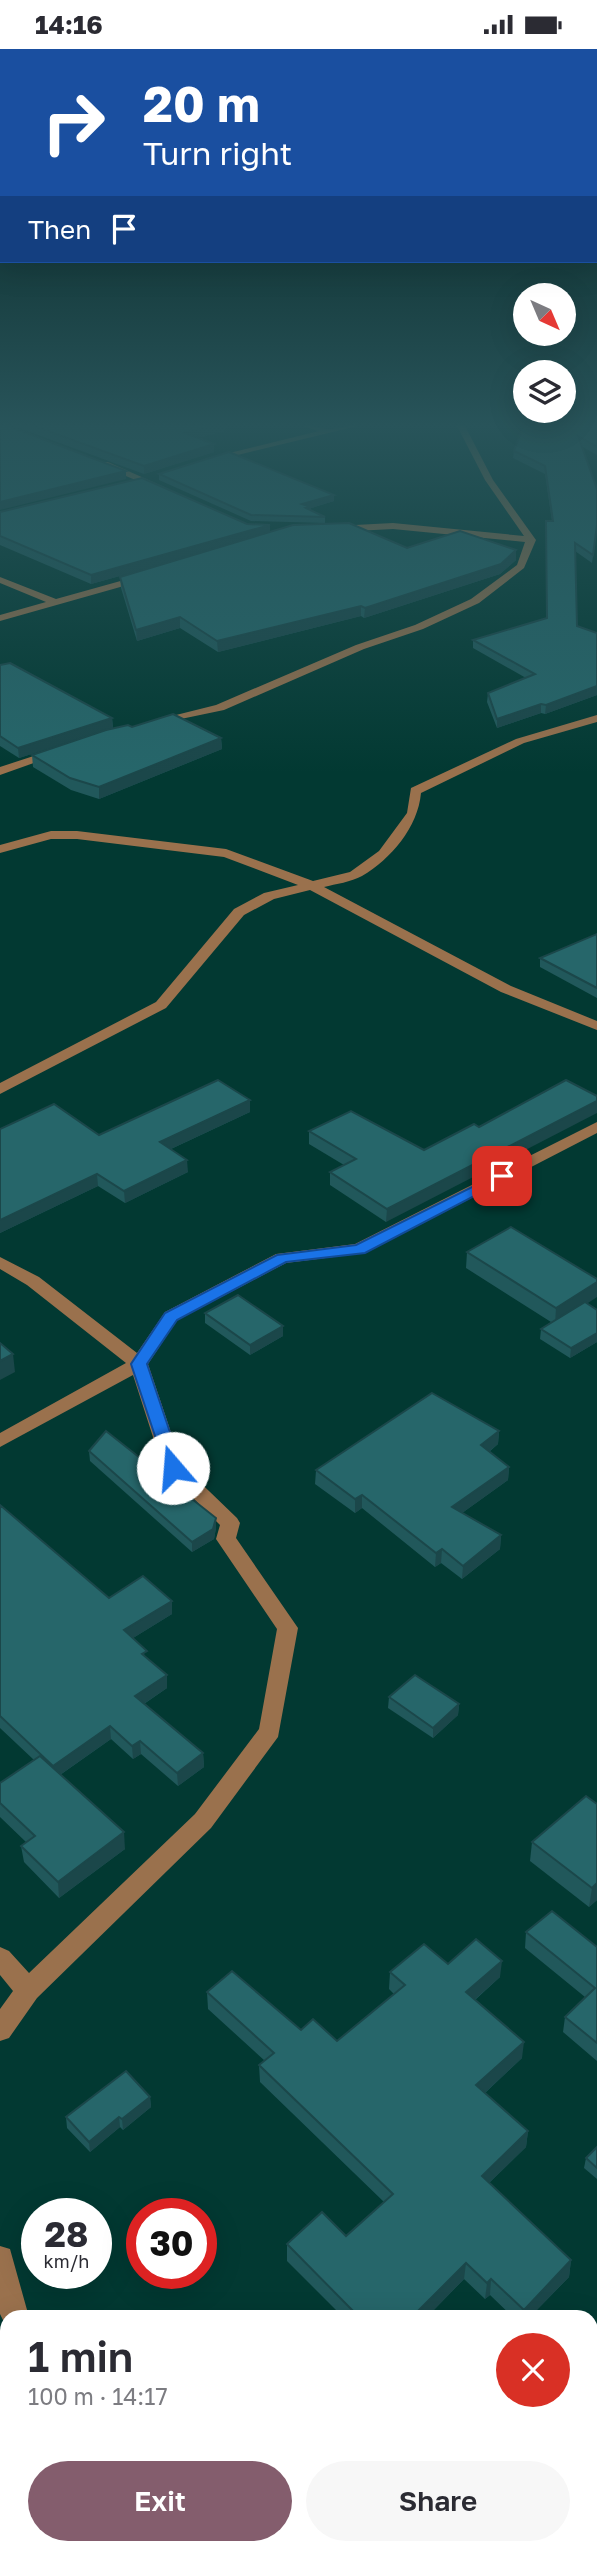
<!DOCTYPE html>
<meta charset="utf-8">
<style>
body{margin:0;font-family:"Golos Text",sans-serif;background:#f7f7f7;color:#2b2b33;height:100vh;display:flex;flex-direction:column;font-size:26px;white-space:nowrap}
*{box-sizing:border-box;margin:0}
p{font-size:23px;color:#7c7c81}
.icon{flex:none;width:38px;height:38px;fill:none;stroke:currentColor;stroke-width:2;stroke-linecap:round;stroke-linejoin:round}
.map{position:relative;flex:1;overflow:hidden}
.details{position:absolute;left:0px;top:2261px;width:598px;height:245px;display:flex;flex-direction:column;background:#fff;border-radius:21px 21px 0 0;box-shadow:0 7px 28px #0002}
.details>*{flex:none}
.top-card{position:absolute;left:0px;top:0px;width:598px;height:214px;box-shadow:0 7px 28px #0002;background:#1a4fa0;color:#fff;overflow:hidden}
.needle{width:46px;rotate:136deg}
.tools{position:absolute;left:513px;top:234px;display:grid;gap:14px}
.tools a{display:grid;place-items:center;width:63px;height:63px;border-radius:50%;background:#fff;box-shadow:0 7px 28px #0002;font-size:35px}
.speed{position:absolute;left:21px;top:2149px;display:flex;gap:14px;font-size:35px;font-weight:700;text-align:center}
.speed>*{display:grid;place-content:center;width:91px;height:91px;border-radius:50%;background:#fff;box-shadow:0 7px 28px #0002;line-height:1}
.speed small{font-size:18px;font-weight:400}
.speed .limit{border:10px solid #d22;background:#fff;color:#111}
.pin{position:absolute;display:grid;place-items:center;width:60px;height:60px;color:#fff;margin:-30px;border-radius:14px;box-shadow:0 4px 10px #0006}
.me{position:absolute;width:77px;margin:-38px;rotate:342deg;stroke-linejoin:round;filter:drop-shadow(0 0 5px #0008)}
.turn{display:flex;align-items:center;gap:24px;height:147px;padding:0 28px;font-size:32px}
.turn .icon{width:91px;height:91px;stroke-width:2.5}
.turn b{display:block;font-size:49px;line-height:60px}
.then{display:flex;align-items:center;height:66px;padding:0 28px;background:#0003;gap:14px;font-size:26px}
.round{display:grid;place-items:center;flex:none;width:74px;height:74px;border-radius:37px;background:#f7f7f7}
.head{display:flex;align-items:center;justify-content:space-between;height:119px;padding:0 28px}
h1{font-size:42px;font-weight:600;line-height:52px}
.button{display:flex;gap:14px;margin-top:auto;padding:14px 28px}
.button a{flex:1;height:80px;border-radius:42px;background:#845d6d;color:#fff;font-size:28px;font-weight:600;line-height:80px;text-align:center}
.button a+a{background:#f7f7f7;color:#2b2b33}
.status{display:flex;justify-content:space-between;align-items:center;height:49px;padding:0 35px;background:#fff;direction:ltr}
.status svg{height:19px;fill:currentColor}
.map>svg:first-child{display:block}
.lines{fill:none;stroke-linecap:round;stroke-linejoin:round}
.minor{fill:#9a714d;fill-rule:evenodd}
.wall{fill:#21585b}
.shaded-wall{fill:#1b474a}
.building{fill:#26666a;stroke:#1b474a;stroke-width:2}
.route{fill:#1a73e8;stroke:#114b97;stroke-width:2}
</style>
<div class="status"><b>14:16</b><svg viewBox="0 0 49 12"><path d="M0 12V9h3v3zM5 12V6h3v6zM10 12V3h3v9zM15 12V0h3v12zM26 1h20v11H26zM47 4h2v5h-2z"/></svg></div>
<div class="map">
<svg width="597" height="2506" viewBox="0 0 597 2506">
<rect width="100%" height="100%" fill="#023932"/>
<g class="lines">
<g class="minor">
<path d="M 290,373 C 304,373 316,380 329,380 C 344,380 359,373 374,373 L 209,413 L 205,410 L 319,382 Z"/>
<path d="M 455,373 L 463,373 L 493,431 L 536,491 L 524,519 L 479,554 L 423,580 L 364,600 L 224,661 L 152,676 L 152,672 L 216,656 L 356,596 L 415,576 L 471,550 L 517,516 L 525,493 L 393,480 L 336,483 L 331,480 L 336,477 L 393,474 L 524,487 L 485,431 Z"/>
<path d="M 102,413 L 108,413 L 164,438 L 157,440 L 102,417 Z"/>
<path d="M 142,526 L 147,529 L 145,531 L 0,572 L 0,566 L 46,553 L 0,534 L 0,528 L 56,550 Z"/>
<path d="M 597,666 L 597,673 L 524,694 L 421,744 C 418,778 391,810 362,827 C 351,833 336,835 324,838 L 511,937 L 597,972 L 597,981 L 501,943 L 310,841 L 274,850 L 244,866 L 166,959 L 0,1045 L 0,1034 L 156,953 L 234,860 L 264,844 L 298,836 L 224,808 L 77,790 L 51,790 L 0,804 L 0,796 L 51,782 L 77,782 L 226,800 L 313,832 L 350,823 L 379,802 L 407,764 L 411,739 L 516,690 Z"/>
<path d="M 55,700 L 59,701 L 59,705 L 0,726 L 0,718 Z"/>
<path d="M 597,1073 L 597,1084 L 365,1204 L 286,1214 L 177,1271 L 148,1315 L 182,1416 L 237,1469 L 240,1474 L 236,1489 L 298,1579 L 278,1688 L 211,1779 L 37,1949 L 9,1989 L 0,1992 L 0,1960 L 13,1942 L 0,1926 L 0,1898 L 9,1902 L 29,1924 L 195,1765 L 259,1680 L 277,1580 L 216,1490 L 220,1476 L 163,1419 L 133,1326 L 0,1398 L 0,1384 L 126,1314 L 27,1236 L 0,1220 L 0,1208 L 39,1228 L 137,1304 L 165,1263 L 276,1205 L 355,1195 Z"/>
<path d="M 0,2197 L 10,2200 L 29,2268 L 7,2268 L 7,2279 L 0,2265 Z"/>
<path d="M 597,2386 L 597,2419 L 592,2421 L 592,2388 Z"/>
<path d="M 141,2499 L 180,2499 L 182,2506 L 144,2506 Z"/>
<path d="M 485,2499 L 520,2499 L 517,2506 L 483,2506 Z"/>
</g>
</g>
<g class="wall">
<path d="M 3,373 L 224,373 L 225,382 L 197,389 L 214,395 L 214,403 L 144,425 Z"/>
<path d="M 597,373 L 597,406 L 581,397 L 597,479 L 592,514 L 575,502 L 577,577 L 597,584 L 597,646 L 545,665 L 541,664 L 497,679 L 487,653 L 488,644 L 526,629 L 473,599 L 473,591 L 546,569 L 546,472 L 552,472 L 545,425 L 513,409 L 514,402 Z"/>
<path d="M 159,425 L 334,452 L 311,459 L 311,461 L 325,468 L 325,474 L 251,472 L 159,431 Z"/>
<path d="M 0,463 L 247,475 L 270,483 L 516,511 L 500,525 L 364,569 L 361,567 L 218,603 L 180,579 L 137,592 L 121,539 L 120,528 L 188,508 L 91,535 L 0,496 Z"/>
<path d="M 0,616 L 112,669 L 113,679 L 19,709 L 0,697 Z"/>
<path d="M 132,678 L 221,689 L 222,700 L 99,750 L 71,741 L 33,718 L 32,706 Z"/>
<path d="M 597,885 L 597,949 L 540,918 L 540,909 Z"/>
<path d="M 250,1051 L 250,1063 L 171,1100 L 188,1123 L 125,1154 L 98,1137 L 0,1184 L 0,1080 L 99,1086 Z"/>
<path d="M 309,1082 L 424,1101 L 386,1173 L 330,1136 L 330,1123 L 344,1116 L 309,1095 Z"/>
<path d="M 467,1203 L 587,1255 L 597,1261 L 597,1293 L 570,1309 L 540,1290 L 541,1280 L 551,1273 L 466,1219 Z"/>
<path d="M 205,1264 L 283,1287 L 250,1306 L 205,1274 Z"/>
<path d="M 499,1382 L 498,1395 L 489,1403 L 509,1418 L 508,1431 L 462,1464 L 501,1486 L 500,1500 L 462,1530 L 441,1514 L 435,1518 L 362,1459 L 355,1464 L 315,1435 L 316,1421 Z"/>
<path d="M 89,1402 L 216,1479 L 214,1490 L 192,1503 L 90,1412 Z"/>
<path d="M 0,1456 L 109,1549 L 172,1552 L 172,1565 L 133,1589 L 167,1639 L 144,1655 L 203,1704 L 204,1718 L 178,1737 L 141,1705 L 133,1710 L 111,1690 L 60,1726 L 125,1800 L 59,1849 L 24,1813 L 21,1797 L 26,1793 L 0,1768 L 0,1734 L 34,1711 L 0,1679 Z"/>
<path d="M 389,1648 L 459,1655 L 458,1666 L 433,1689 L 388,1659 Z"/>
<path d="M 586,1747 L 597,1851 L 589,1858 L 530,1812 L 532,1793 Z"/>
<path d="M 526,1883 L 597,1898 L 597,2012 L 563,1983 L 565,1968 L 585,1948 L 525,1899 Z"/>
<path d="M 448,1915 L 500,1928 L 475,1951 L 522,2009 L 485,2044 L 528,2082 L 526,2098 L 489,2134 L 571,2211 L 569,2228 L 530,2268 L 513,2268 L 490,2246 L 485,2250 L 464,2230 L 427,2268 L 343,2268 L 287,2212 L 287,2195 L 346,2187 L 384,2153 L 260,2033 L 259,2016 L 265,2012 L 208,1960 L 207,1943 L 301,1981 L 337,1992 L 394,1945 L 389,1940 L 390,1923 Z"/>
<path d="M 150,2048 L 151,2058 L 123,2081 L 120,2078 L 90,2103 L 67,2079 L 66,2068 Z"/>
<path d="M 597,2098 L 597,2130 L 584,2119 L 586,2109 Z"/>
</g>
<g class="shaded-wall">
<path d="M 225,374 L 225,382 L 185,392 L 185,384 Z"/>
<path d="M 214,395 L 214,403 L 144,425 L 144,417 Z"/>
<path d="M 126,422 L 126,430 L 0,461 L 0,453 Z"/>
<path d="M 334,446 L 334,452 L 311,459 L 311,465 L 302,455 Z"/>
<path d="M 270,476 L 270,485 L 91,535 L 91,526 Z"/>
<path d="M 516,501 L 516,511 L 500,525 L 364,569 L 365,559 Z"/>
<path d="M 361,557 L 361,567 L 218,603 L 217,592 Z"/>
<path d="M 180,568 L 180,579 L 137,592 L 136,581 Z"/>
<path d="M 597,637 L 597,646 L 545,665 L 546,656 Z"/>
<path d="M 541,655 L 541,664 L 497,679 L 497,670 Z"/>
<path d="M 112,669 L 113,679 L 19,709 L 18,699 Z"/>
<path d="M 221,689 L 222,700 L 99,750 L 99,738 Z"/>
<path d="M 250,1051 L 250,1063 L 160,1105 L 160,1093 Z"/>
<path d="M 597,1052 L 597,1064 L 386,1173 L 387,1160 Z"/>
<path d="M 187,1111 L 188,1123 L 125,1154 L 124,1142 Z"/>
<path d="M 97,1125 L 98,1137 L 0,1184 L 0,1171 Z"/>
<path d="M 597,1233 L 597,1248 L 555,1276 L 556,1259 Z"/>
<path d="M 283,1277 L 283,1287 L 250,1306 L 250,1296 Z"/>
<path d="M 597,1284 L 597,1293 L 570,1309 L 571,1299 Z"/>
<path d="M 13,1305 L 15,1323 L 0,1331 L 0,1312 Z"/>
<path d="M 499,1382 L 498,1395 L 480,1410 L 481,1396 Z"/>
<path d="M 509,1418 L 508,1431 L 451,1472 L 452,1458 Z"/>
<path d="M 362,1446 L 362,1459 L 355,1464 L 355,1450 Z"/>
<path d="M 216,1469 L 216,1479 L 214,1490 L 192,1503 L 192,1493 Z"/>
<path d="M 501,1486 L 500,1500 L 462,1530 L 463,1517 Z"/>
<path d="M 442,1500 L 441,1514 L 435,1518 L 436,1504 Z"/>
<path d="M 172,1552 L 172,1565 L 125,1594 L 124,1581 Z"/>
<path d="M 167,1626 L 167,1639 L 136,1660 L 135,1647 Z"/>
<path d="M 459,1655 L 458,1666 L 433,1689 L 433,1679 Z"/>
<path d="M 110,1677 L 111,1690 L 54,1730 L 53,1717 Z"/>
<path d="M 140,1692 L 141,1705 L 133,1710 L 132,1697 Z"/>
<path d="M 203,1704 L 204,1718 L 178,1737 L 177,1724 Z"/>
<path d="M 124,1783 L 125,1800 L 59,1849 L 58,1833 Z"/>
<path d="M 597,1834 L 597,1851 L 589,1858 L 592,1839 Z"/>
<path d="M 502,1912 L 500,1928 L 464,1960 L 466,1943 Z"/>
<path d="M 524,1993 L 522,2009 L 475,2053 L 476,2036 Z"/>
<path d="M 150,2048 L 151,2058 L 123,2081 L 122,2070 Z"/>
<path d="M 119,2068 L 120,2078 L 90,2103 L 89,2093 Z"/>
<path d="M 528,2082 L 526,2098 L 480,2143 L 482,2127 Z"/>
<path d="M 571,2211 L 569,2228 L 530,2268 L 523,2268 L 524,2261 Z"/>
<path d="M 466,2214 L 464,2230 L 427,2268 L 412,2268 Z"/>
<path d="M 491,2230 L 490,2246 L 485,2250 L 487,2234 Z"/>
</g>
<g class="building">
<path d="M 23,373 L 224,373 L 225,374 L 185,384 L 214,395 L 144,417 Z"/>
<path d="M 525,373 L 597,373 L 597,398 L 578,387 L 597,440 L 597,476 L 593,506 L 575,494 L 577,577 L 597,584 L 597,637 L 546,656 L 541,655 L 497,670 L 488,644 L 535,625 L 473,591 L 547,569 L 546,472 L 553,472 L 545,417 L 514,402 Z"/>
<path d="M 0,374 L 126,422 L 0,453 Z"/>
<path d="M 229,403 L 334,446 L 302,455 L 311,458 L 306,459 L 325,468 L 251,466 L 159,425 Z"/>
<path d="M 142,429 L 247,475 L 270,476 L 91,526 L 0,487 L 0,463 Z"/>
<path d="M 349,474 L 407,499 L 460,482 L 516,501 L 501,515 L 365,559 L 361,557 L 217,592 L 180,568 L 136,581 L 120,528 L 293,476 Z"/>
<path d="M 10,614 L 112,669 L 18,699 L 0,687 L 0,616 Z"/>
<path d="M 173,665 L 221,689 L 99,738 L 70,729 L 32,706 L 106,681 L 128,676 L 132,678 Z"/>
<path d="M 597,885 L 597,939 L 540,909 Z"/>
<path d="M 218,1031 L 250,1051 L 160,1093 L 187,1111 L 124,1142 L 97,1125 L 0,1171 L 0,1080 L 54,1055 L 99,1086 Z"/>
<path d="M 566,1031 L 597,1047 L 597,1052 L 387,1160 L 330,1123 L 356,1110 L 309,1082 L 351,1062 L 424,1101 L 474,1075 L 479,1078 Z"/>
<path d="M 511,1178 L 597,1230 L 597,1233 L 556,1259 L 467,1203 Z"/>
<path d="M 238,1246 L 283,1277 L 250,1296 L 205,1264 Z"/>
<path d="M 585,1253 L 597,1261 L 597,1284 L 571,1299 L 541,1280 Z"/>
<path d="M 0,1294 L 13,1305 L 0,1312 Z"/>
<path d="M 432,1344 L 499,1382 L 481,1396 L 509,1418 L 452,1458 L 501,1486 L 463,1517 L 442,1500 L 436,1504 L 362,1446 L 355,1450 L 316,1421 Z"/>
<path d="M 106,1382 L 216,1469 L 213,1480 L 192,1493 L 89,1402 Z"/>
<path d="M 0,1456 L 109,1549 L 143,1527 L 172,1552 L 124,1581 L 147,1602 L 142,1605 L 167,1626 L 135,1647 L 203,1704 L 177,1724 L 140,1692 L 132,1697 L 110,1677 L 53,1717 L 0,1667 Z"/>
<path d="M 415,1626 L 459,1655 L 433,1679 L 389,1648 Z"/>
<path d="M 40,1707 L 124,1783 L 58,1833 L 21,1797 L 35,1787 L 0,1754 L 0,1734 Z"/>
<path d="M 586,1747 L 597,1755 L 597,1834 L 592,1839 L 532,1793 Z"/>
<path d="M 552,1862 L 597,1898 L 597,1994 L 565,1968 L 595,1939 L 526,1883 Z"/>
<path d="M 476,1890 L 502,1912 L 466,1943 L 524,1993 L 476,2036 L 528,2082 L 482,2127 L 571,2211 L 524,2261 L 491,2230 L 487,2234 L 466,2214 L 412,2268 L 359,2268 L 287,2195 L 322,2163 L 346,2187 L 393,2145 L 259,2016 L 274,2004 L 207,1943 L 232,1922 L 301,1981 L 313,1970 L 337,1992 L 405,1936 L 390,1923 L 424,1895 L 448,1915 Z"/>
<path d="M 126,2022 L 150,2048 L 122,2070 L 119,2068 L 89,2093 L 66,2068 Z"/>
<path d="M 597,2098 L 597,2119 L 586,2109 Z"/>
<path d="M 597,2483 L 597,2506 L 570,2506 L 578,2499 L 592,2499 L 592,2488 Z"/>
</g>
<linearGradient id="sky" x2="0" y2="1"><stop stop-color="#011f1c"/><stop offset="0.52" stop-color="#28545a"/><stop offset="1" stop-color="#28545a" stop-opacity="0"/></linearGradient>
<rect width="597" height="724" fill="url(#sky)"/>
<path class="route" d="M 502,1123 L 507,1124 L 507,1130 L 365,1204 L 286,1213 L 177,1271 L 147,1315 L 182,1419 L 173,1425 L 167,1423 L 131,1315 L 165,1264 L 277,1206 L 356,1196 Z"/>
</svg>
<div class="tools">
<a><svg class="needle" viewBox="-14 -14 28 28"><path d="M0-13l5 13h-10z" fill="#e53935"/><path d="M0 13l5-13h-10z" fill="#7c7c81"/></svg></a>
<a><svg class="icon" aria-label="layers" viewBox="0 0 24 24"><path d="M12 4l9 5-9 5-9-5zM3 14l9 5 9-5"/></svg></a>
</div>
<div class="speed"><div>28<small>km/h</small></div><div class="limit">30</div></div>
<div class="pin" style="left:502px;top:1127px;background:#d93025"><svg class="icon" aria-label="arrive" viewBox="0 0 24 24"><path d="M6 21V4h12l-3 4 3 4H6"/></svg></div>
<svg class="me" style="left:173px;top:1419px" viewBox="-20 -20 40 40"><circle r="19" fill="#fff"/><path d="M0-13L10 11 0 6-10 11z" fill="#1a73e8"/></svg>
<div class="top-card">
<div class="turn"><svg class="icon" aria-label="right" viewBox="0 0 24 24"><path d="M7 20v-9h11M14 6l5 5-5 5"/></svg><div><b>20 m</b>Turn right</div></div>
<div class="then">Then<svg class="icon" aria-label="arrive" viewBox="0 0 24 24"><path d="M6 21V4h12l-3 4 3 4H6"/></svg></div>
</div>
<section class="details">
<div class="head"><div><h1>1 min</h1><p>100 m · 14:17</p></div><a class="round" style="background:#d93025;color:#fff"><svg class="icon" aria-label="close" viewBox="0 0 24 24"><path d="M6 6l12 12M18 6L6 18"/></svg></a></div>
<div class="button"><a>Exit</a><a>Share</a></div>
</section>
</div>
